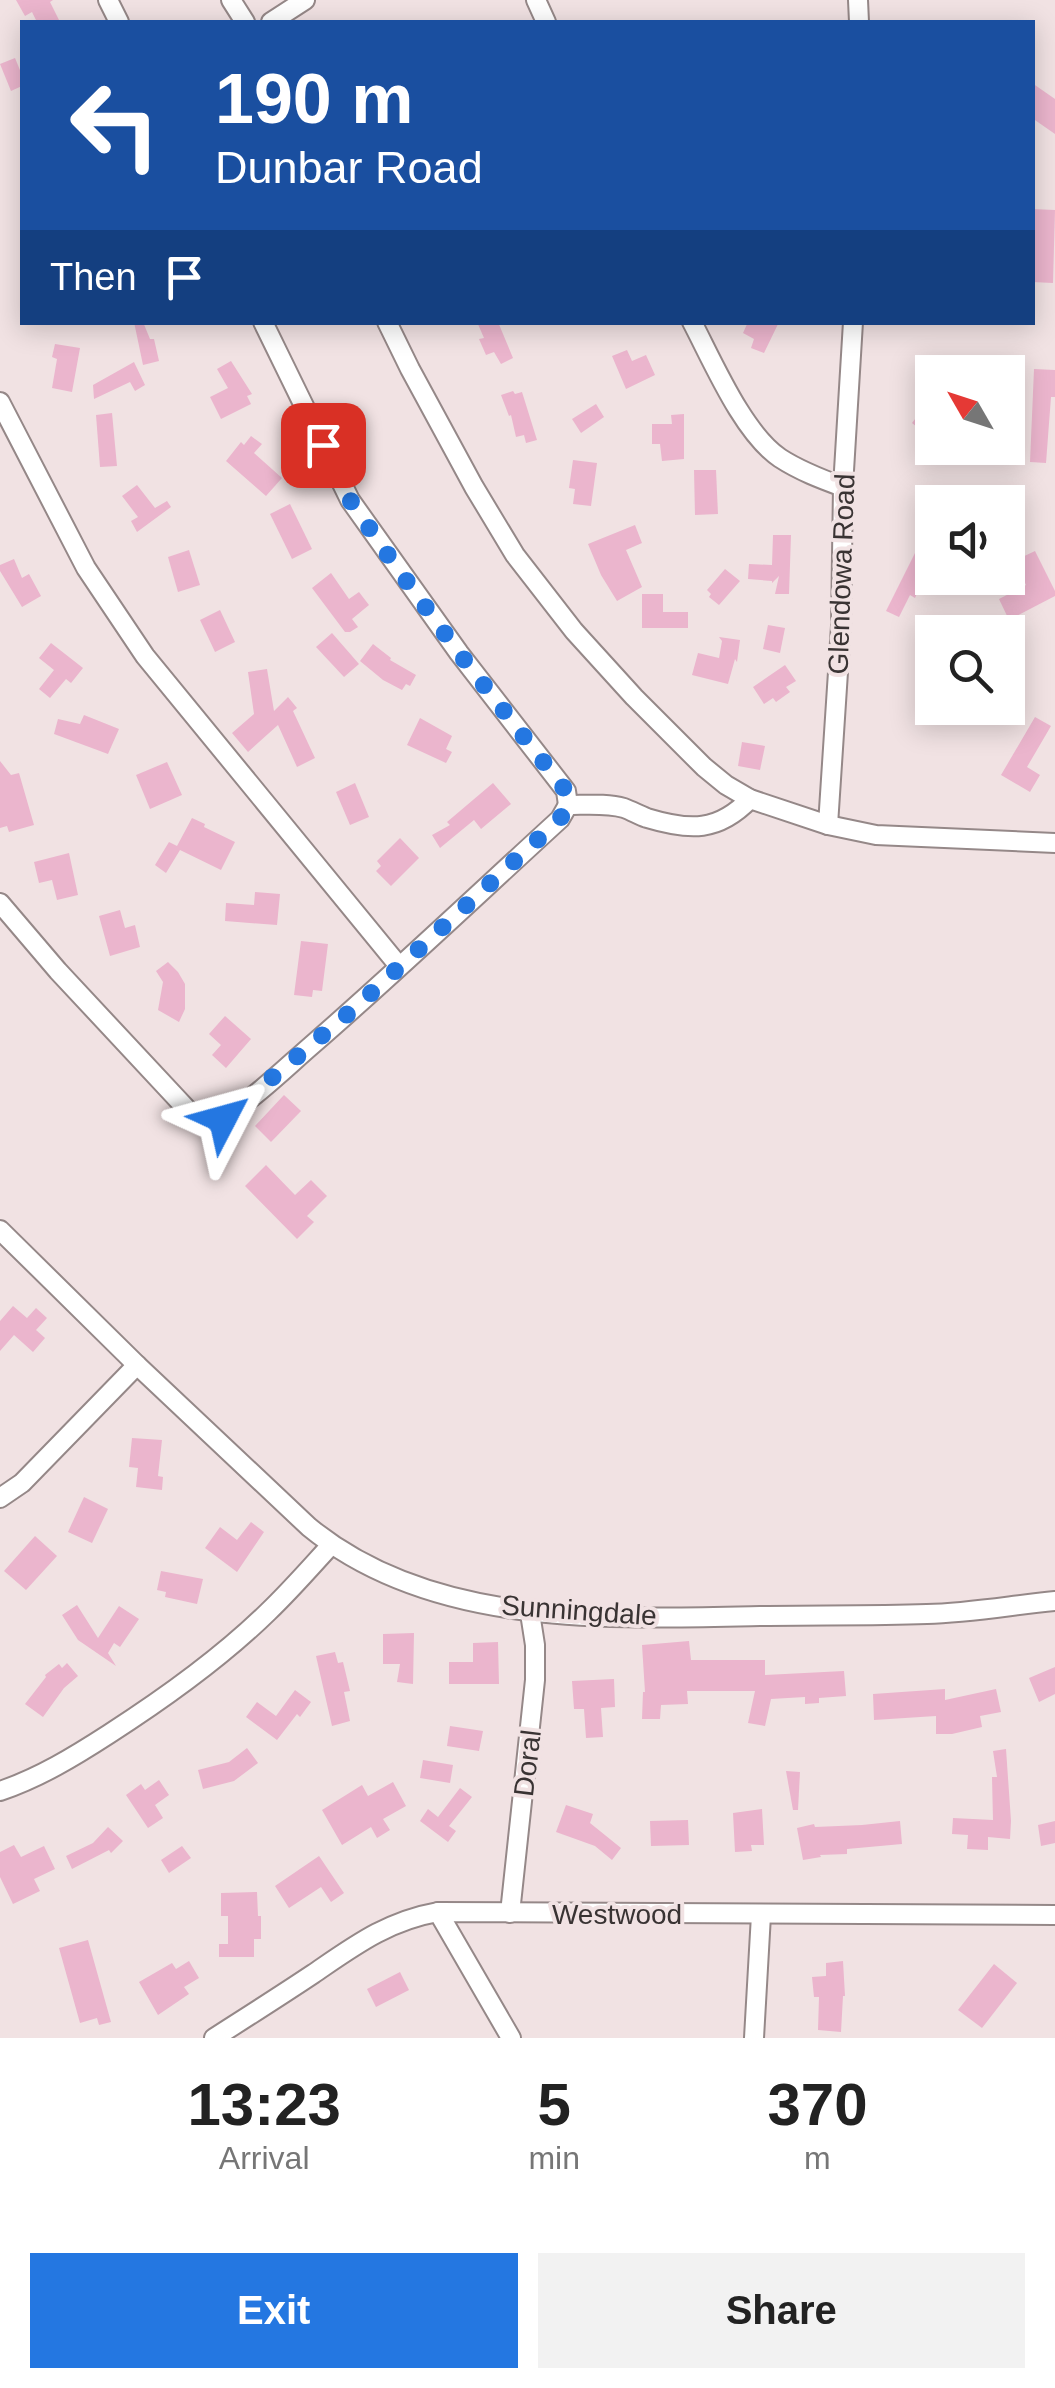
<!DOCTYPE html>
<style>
body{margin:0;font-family:Arial,sans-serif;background:#f2f2f2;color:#222;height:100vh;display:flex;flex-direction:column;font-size:38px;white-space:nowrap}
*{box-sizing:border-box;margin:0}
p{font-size:32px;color:#767676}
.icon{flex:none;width:55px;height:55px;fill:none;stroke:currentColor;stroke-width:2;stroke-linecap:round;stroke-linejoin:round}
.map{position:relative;height:2038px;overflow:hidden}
.drawer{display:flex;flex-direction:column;background:#fff;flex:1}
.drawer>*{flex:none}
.hud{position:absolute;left:20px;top:20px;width:1015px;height:305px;border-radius:0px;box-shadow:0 5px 25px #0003;background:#1a4fa0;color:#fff;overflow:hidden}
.needle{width:65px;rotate:309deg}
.controls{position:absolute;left:915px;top:355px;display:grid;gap:20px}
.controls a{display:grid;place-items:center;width:110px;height:110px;border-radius:0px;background:#fff;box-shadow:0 5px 25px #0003;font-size:50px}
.pin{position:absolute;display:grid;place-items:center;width:85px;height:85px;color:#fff;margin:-42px;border-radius:20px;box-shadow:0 5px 15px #0006}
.me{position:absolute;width:110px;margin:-55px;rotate:51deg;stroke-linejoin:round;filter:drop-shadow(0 0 8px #0008)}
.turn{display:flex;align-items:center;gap:35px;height:210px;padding:0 30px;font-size:45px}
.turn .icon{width:130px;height:130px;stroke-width:2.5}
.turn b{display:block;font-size:70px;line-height:85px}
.then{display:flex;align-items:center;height:95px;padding:0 30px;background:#0003;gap:20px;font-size:38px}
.eta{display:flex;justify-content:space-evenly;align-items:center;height:170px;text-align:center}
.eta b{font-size:60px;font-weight:700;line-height:70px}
.primary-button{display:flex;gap:20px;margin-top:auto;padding:20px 30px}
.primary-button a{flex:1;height:115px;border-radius:0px;background:#2477e1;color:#fff;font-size:40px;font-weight:700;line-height:115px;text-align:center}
.primary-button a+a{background:#f2f2f2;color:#222}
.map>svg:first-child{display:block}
.building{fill:#ebb5cd}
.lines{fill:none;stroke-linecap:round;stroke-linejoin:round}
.street-casing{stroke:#958888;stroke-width:22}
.street{stroke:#fff;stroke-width:18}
.route{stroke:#2477e1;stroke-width:18;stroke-dasharray:0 32.4}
.labels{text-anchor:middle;stroke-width:8;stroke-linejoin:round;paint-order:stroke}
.street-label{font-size:28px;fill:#393333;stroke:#f1e2e3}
</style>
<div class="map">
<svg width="1055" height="2038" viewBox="0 0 1055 2038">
<rect width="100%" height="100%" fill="#f1e2e3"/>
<g class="building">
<path d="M 16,0 L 53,0 L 50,2 L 60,22 L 37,22 L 32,12 L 25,16 Z"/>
<path d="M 15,58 L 22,75 L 22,86 L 11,91 L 0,64 Z"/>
<path d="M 1032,83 L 1055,99 L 1055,134 L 1032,118 Z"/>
<path d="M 1032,209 L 1055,210 L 1053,283 L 1032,282 Z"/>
<path d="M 134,322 L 143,322 L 150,339 L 154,339 L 159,361 L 143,365 Z"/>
<path d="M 477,322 L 498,322 L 513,358 L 501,364 L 494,352 L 486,355 L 479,339 L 484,338 Z"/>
<path d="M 748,322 L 779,322 L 764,353 L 751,348 L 754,339 L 743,333 Z"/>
<path d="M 55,344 L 80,348 L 72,392 L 52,388 L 57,359 L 52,357 Z"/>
<path d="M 627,350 L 632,361 L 646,355 L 655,375 L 626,389 L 612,356 Z"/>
<path d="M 231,361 L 252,394 L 247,396 L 251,404 L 221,419 L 210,397 L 228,388 L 217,369 Z"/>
<path d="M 134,362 L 145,385 L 135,391 L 130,382 L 94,399 L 93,385 Z"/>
<path d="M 1034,369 L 1055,370 L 1055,397 L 1051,397 L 1046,463 L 1030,462 Z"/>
<path d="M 932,384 L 932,439 L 912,423 L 922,410 L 916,405 Z"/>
<path d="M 513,391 L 515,394 L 522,392 L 537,440 L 526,443 L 524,435 L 516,437 L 511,415 L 509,416 L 501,395 Z"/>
<path d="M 596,404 L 604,417 L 581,433 L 572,419 Z"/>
<path d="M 112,413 L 117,466 L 100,467 L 96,415 Z"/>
<path d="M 684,414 L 684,459 L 662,461 L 660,444 L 652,444 L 652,424 L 672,424 L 671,415 Z"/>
<path d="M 251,436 L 262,444 L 254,453 L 282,478 L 266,496 L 226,461 L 241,442 L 244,445 Z"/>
<path d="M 573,460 L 597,463 L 591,506 L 573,504 L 575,489 L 569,488 Z"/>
<path d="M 694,470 L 716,470 L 718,514 L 695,515 Z"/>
<path d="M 137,485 L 155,508 L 167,501 L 171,507 L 137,532 L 131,521 L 138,517 L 122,496 Z"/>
<path d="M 290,504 L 312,549 L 292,559 L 270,514 Z"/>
<path d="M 635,525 L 642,543 L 626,550 L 642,587 L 617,601 L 601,575 L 588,544 Z"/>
<path d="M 773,535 L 791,535 L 789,594 L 775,594 L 779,576 L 772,583 L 772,581 L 748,579 L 749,564 L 772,565 Z"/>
<path d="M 924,535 L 932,539 L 932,577 L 928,585 L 922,582 L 915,598 L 910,595 L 899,617 L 886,611 Z"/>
<path d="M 189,550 L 200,585 L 178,592 L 168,557 Z"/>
<path d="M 1035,551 L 1055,591 L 1055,596 L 1009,620 L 999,599 L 1026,585 L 1014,561 Z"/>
<path d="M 14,559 L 22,578 L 29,574 L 41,596 L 22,607 L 0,571 L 0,565 Z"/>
<path d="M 725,569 L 740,581 L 719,605 L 709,597 L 711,594 L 707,590 Z"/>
<path d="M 331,573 L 349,599 L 359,592 L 369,605 L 352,619 L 358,627 L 350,632 L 345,632 L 312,588 Z"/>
<path d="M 642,594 L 663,594 L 663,612 L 688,612 L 688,628 L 642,628 Z"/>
<path d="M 220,610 L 235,642 L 215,652 L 200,620 Z"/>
<path d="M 768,625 L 785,628 L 780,653 L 763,649 Z"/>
<path d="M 332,633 L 359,664 L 344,677 L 316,647 Z"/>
<path d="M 719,637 L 740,640 L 737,662 L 735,659 L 728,684 L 692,675 L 698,653 L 719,658 L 722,641 Z"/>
<path d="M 51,643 L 83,668 L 71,683 L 66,679 L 50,698 L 39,689 L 54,670 L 39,658 Z"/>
<path d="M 373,644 L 391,658 L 390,660 L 416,675 L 410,686 L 406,684 L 402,690 L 383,680 L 360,661 Z"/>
<path d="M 785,665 L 796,681 L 786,687 L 790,692 L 776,702 L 773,698 L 764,704 L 753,687 Z"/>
<path d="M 267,669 L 274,711 L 288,697 L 297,708 L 293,711 L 315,758 L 297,767 L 278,725 L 248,752 L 232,733 L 254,714 L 248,672 Z"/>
<path d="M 84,715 L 119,729 L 108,754 L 54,734 L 58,719 L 80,724 Z"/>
<path d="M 1035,717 L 1051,726 L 1027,767 L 1040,775 L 1030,792 L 1001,775 Z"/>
<path d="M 420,718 L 452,736 L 446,749 L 452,752 L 446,763 L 407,745 Z"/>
<path d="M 742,742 L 765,746 L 760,770 L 738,766 Z"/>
<path d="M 0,761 L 11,775 L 19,773 L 34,825 L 9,832 L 7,826 L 0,828 Z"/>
<path d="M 167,762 L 182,795 L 150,809 L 136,775 Z"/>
<path d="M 355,783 L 369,817 L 350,825 L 336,792 Z"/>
<path d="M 493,783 L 511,804 L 481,829 L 474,820 L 440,848 L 432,835 L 450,825 L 447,822 Z"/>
<path d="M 192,818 L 205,824 L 204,827 L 235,842 L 221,870 L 180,850 L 166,873 L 155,865 L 169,842 L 177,846 Z"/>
<path d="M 400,838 L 419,858 L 391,886 L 376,871 L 381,866 L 377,861 Z"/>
<path d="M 69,853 L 78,895 L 57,900 L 52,880 L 39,883 L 34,862 Z"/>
<path d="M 255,892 L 280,894 L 277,925 L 225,921 L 226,903 L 254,905 Z"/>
<path d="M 120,910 L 125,928 L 135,925 L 140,947 L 110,956 L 99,916 Z"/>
<path d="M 301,941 L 328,944 L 322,991 L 313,990 L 312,997 L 294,995 Z"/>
<path d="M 168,962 L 178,972 L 185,984 L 185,1009 L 179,1022 L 158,1010 L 163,982 L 156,971 Z"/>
<path d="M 225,1016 L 251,1039 L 226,1068 L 212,1055 L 221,1045 L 209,1034 Z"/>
<path d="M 284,1095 L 301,1111 L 271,1142 L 255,1126 Z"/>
<path d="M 266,1165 L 295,1195 L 311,1180 L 327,1196 L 307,1216 L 314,1222 L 297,1239 L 245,1186 Z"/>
<path d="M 13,1306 L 27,1318 L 36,1308 L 47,1318 L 36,1330 L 45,1338 L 33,1352 L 14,1335 L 0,1351 L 0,1321 Z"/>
<path d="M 132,1438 L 162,1440 L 158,1476 L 163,1477 L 162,1490 L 136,1487 L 138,1468 L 129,1467 Z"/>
<path d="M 84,1497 L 108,1509 L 92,1543 L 68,1532 Z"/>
<path d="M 251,1522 L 264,1532 L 237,1572 L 205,1548 L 220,1527 L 237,1540 Z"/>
<path d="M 35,1536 L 57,1556 L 26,1590 L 4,1571 Z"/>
<path d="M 161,1571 L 203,1579 L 197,1604 L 165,1597 L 166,1592 L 157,1590 Z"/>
<path d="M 77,1605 L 98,1638 L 119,1606 L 139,1619 L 120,1647 L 114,1643 L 108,1653 L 116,1666 L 78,1640 L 62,1615 Z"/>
<path d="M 414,1633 L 413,1684 L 397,1682 L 400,1664 L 383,1664 L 383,1634 Z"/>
<path d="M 689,1641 L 691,1660 L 765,1660 L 765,1675 L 844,1671 L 846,1696 L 819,1698 L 819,1703 L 805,1704 L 805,1697 L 771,1699 L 765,1726 L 748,1723 L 755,1691 L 687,1691 L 688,1704 L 661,1705 L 660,1719 L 642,1719 L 643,1692 L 645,1692 L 642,1645 Z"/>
<path d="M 498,1642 L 499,1684 L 449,1684 L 449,1662 L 473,1662 L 473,1643 Z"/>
<path d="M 335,1652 L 338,1663 L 343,1662 L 350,1691 L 344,1692 L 350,1721 L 332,1726 L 316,1656 Z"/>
<path d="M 67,1663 L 78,1676 L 64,1688 L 43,1717 L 25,1704 L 46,1677 L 45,1675 L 59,1664 L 62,1668 Z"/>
<path d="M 1055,1667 L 1055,1694 L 1039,1702 L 1029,1678 Z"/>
<path d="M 614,1679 L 615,1707 L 601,1708 L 603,1737 L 586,1738 L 584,1709 L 574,1709 L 572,1681 Z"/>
<path d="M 945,1689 L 945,1700 L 996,1689 L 1001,1712 L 980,1716 L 982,1727 L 952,1734 L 936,1734 L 936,1716 L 874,1720 L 873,1694 Z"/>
<path d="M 295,1690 L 311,1702 L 300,1717 L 297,1714 L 277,1740 L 246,1717 L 257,1702 L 276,1716 Z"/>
<path d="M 450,1726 L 483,1731 L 479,1751 L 447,1746 Z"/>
<path d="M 247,1748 L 258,1763 L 234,1781 L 203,1789 L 198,1770 L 229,1762 Z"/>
<path d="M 1006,1749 L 1011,1821 L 1010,1839 L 988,1837 L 988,1850 L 967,1849 L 968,1835 L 952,1834 L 953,1818 L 993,1820 L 992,1777 L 997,1777 L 993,1751 Z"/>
<path d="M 423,1760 L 453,1765 L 450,1783 L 420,1778 Z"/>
<path d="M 786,1771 L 800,1772 L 798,1810 L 793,1810 Z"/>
<path d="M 159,1780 L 169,1795 L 155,1805 L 163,1818 L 148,1828 L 126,1795 L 141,1784 L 145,1790 Z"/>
<path d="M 393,1782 L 406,1806 L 383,1819 L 390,1830 L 377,1838 L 371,1827 L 342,1845 L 322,1810 L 362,1785 L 368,1796 Z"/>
<path d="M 460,1788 L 472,1797 L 449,1826 L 456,1831 L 448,1842 L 420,1821 L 428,1809 L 438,1817 Z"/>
<path d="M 566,1805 L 593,1814 L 590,1823 L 621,1848 L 612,1860 L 595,1846 L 556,1832 Z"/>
<path d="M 762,1809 L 764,1845 L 751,1845 L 752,1851 L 735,1852 L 733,1813 Z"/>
<path d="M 688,1820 L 689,1845 L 651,1846 L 650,1821 Z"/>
<path d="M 900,1821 L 902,1844 L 847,1849 L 847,1854 L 820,1855 L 821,1857 L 803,1860 L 797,1828 L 814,1824 L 815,1827 L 862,1825 Z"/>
<path d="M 1055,1821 L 1055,1843 L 1041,1846 L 1038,1825 Z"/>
<path d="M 108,1827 L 123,1841 L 111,1853 L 109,1850 L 72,1869 L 66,1856 L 93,1843 Z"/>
<path d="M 14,1845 L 21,1857 L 44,1846 L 55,1869 L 34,1879 L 40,1891 L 13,1904 L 0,1877 L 0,1852 Z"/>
<path d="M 182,1846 L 191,1858 L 169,1873 L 161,1860 Z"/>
<path d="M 319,1856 L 344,1893 L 331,1902 L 321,1887 L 289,1908 L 275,1886 Z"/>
<path d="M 257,1892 L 258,1916 L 261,1916 L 261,1939 L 254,1939 L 254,1957 L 219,1957 L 219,1944 L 228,1944 L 228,1916 L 221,1916 L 221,1893 Z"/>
<path d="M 88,1940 L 111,2022 L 99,2025 L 97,2018 L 80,2023 L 59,1948 Z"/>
<path d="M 189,1961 L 199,1978 L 184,1987 L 189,1994 L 158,2015 L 139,1982 L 172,1963 L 176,1969 Z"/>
<path d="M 843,1961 L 845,1996 L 843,1996 L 841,2032 L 818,2030 L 819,1997 L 814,1997 L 812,1977 L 826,1976 L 826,1963 Z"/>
<path d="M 994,1964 L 1017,1983 L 982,2028 L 958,2010 Z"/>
<path d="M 400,1972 L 409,1990 L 376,2007 L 367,1989 Z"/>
</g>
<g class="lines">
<defs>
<g id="street">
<path d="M 108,0 L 119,22"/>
<path d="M 231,0 L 245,22"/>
<path d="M 536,0 L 546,22"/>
<path d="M 858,0 L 859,22"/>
<path d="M 271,22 L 305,0"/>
<path d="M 263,322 L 350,500 L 459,653 L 566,791 L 568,805"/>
<path d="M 387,322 L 410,369 L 474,487 L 515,555 L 574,631 L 634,697 L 704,767 L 726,785 L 750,799 L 828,825 L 876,835 L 1055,843"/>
<path d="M 692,322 C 713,362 743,433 780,458 C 800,471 821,479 843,487"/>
<path d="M 0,402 L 86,568 L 145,656 L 399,966"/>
<path d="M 568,805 C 586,805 607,803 624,808 C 632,811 639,815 647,818 C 690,831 718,832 750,799"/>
<path d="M 828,825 L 841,626 L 843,487 L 853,322"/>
<path d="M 0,903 L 58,971 L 197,1120 L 210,1124 C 244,1109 283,1070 312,1045 C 396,972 478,894 560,819 L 568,805"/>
<path d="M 0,1230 L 137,1365 L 309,1527 C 432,1628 610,1619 760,1616 C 816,1615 871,1616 927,1614 C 969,1613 1013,1605 1055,1601"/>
<path d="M 0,1498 L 22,1483 L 137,1365"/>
<path d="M 0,1791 C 39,1778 75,1756 109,1734 C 165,1698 220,1659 268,1612 C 290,1591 310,1568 331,1545"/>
<path d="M 438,1912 L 511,2038"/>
<path d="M 510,1913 L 535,1680 L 535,1645 L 530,1613"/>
<path d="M 214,2038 C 247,2017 280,1996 313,1974 C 354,1946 387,1921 438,1912 L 1055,1915"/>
<path d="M 754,2038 L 761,1915"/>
</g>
</defs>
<use href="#street" class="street-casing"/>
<use href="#street" class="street"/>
</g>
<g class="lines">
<path class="route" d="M 223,1119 L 357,1006 L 560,819 L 568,805 L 566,791 L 459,653 L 392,561 L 350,500 L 323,445"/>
</g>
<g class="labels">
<g class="street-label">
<text transform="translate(841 574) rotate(-88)" y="10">Glendowa Road</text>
<text transform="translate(579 1610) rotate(4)" y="10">Sunningdale</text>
<text transform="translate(527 1763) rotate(-83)" y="10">Doral</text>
<text x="617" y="1924">Westwood</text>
</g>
</g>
</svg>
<div class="controls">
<a><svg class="needle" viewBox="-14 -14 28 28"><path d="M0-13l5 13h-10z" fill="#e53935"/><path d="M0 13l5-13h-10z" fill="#767676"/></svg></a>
<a><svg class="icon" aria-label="sound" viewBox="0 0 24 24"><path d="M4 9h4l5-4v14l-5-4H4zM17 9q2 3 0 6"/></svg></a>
<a><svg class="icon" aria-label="search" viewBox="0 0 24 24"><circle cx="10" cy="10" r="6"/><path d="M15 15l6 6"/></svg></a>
</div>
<div class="pin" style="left:323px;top:445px;background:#d93025"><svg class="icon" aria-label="arrive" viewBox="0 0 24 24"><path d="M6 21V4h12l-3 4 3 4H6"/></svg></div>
<svg class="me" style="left:223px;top:1119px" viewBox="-20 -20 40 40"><path d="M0-17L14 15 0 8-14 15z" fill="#2477e1" stroke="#fff" stroke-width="4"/></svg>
<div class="hud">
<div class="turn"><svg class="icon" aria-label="left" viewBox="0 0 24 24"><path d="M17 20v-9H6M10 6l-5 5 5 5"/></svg><div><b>190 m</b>Dunbar Road</div></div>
<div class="then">Then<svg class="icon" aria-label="arrive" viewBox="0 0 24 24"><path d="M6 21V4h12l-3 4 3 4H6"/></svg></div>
</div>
</div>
<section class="drawer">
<div class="eta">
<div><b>13:23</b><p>Arrival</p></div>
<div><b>5</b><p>min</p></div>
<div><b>370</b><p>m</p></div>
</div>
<div class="primary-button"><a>Exit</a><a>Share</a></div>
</section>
